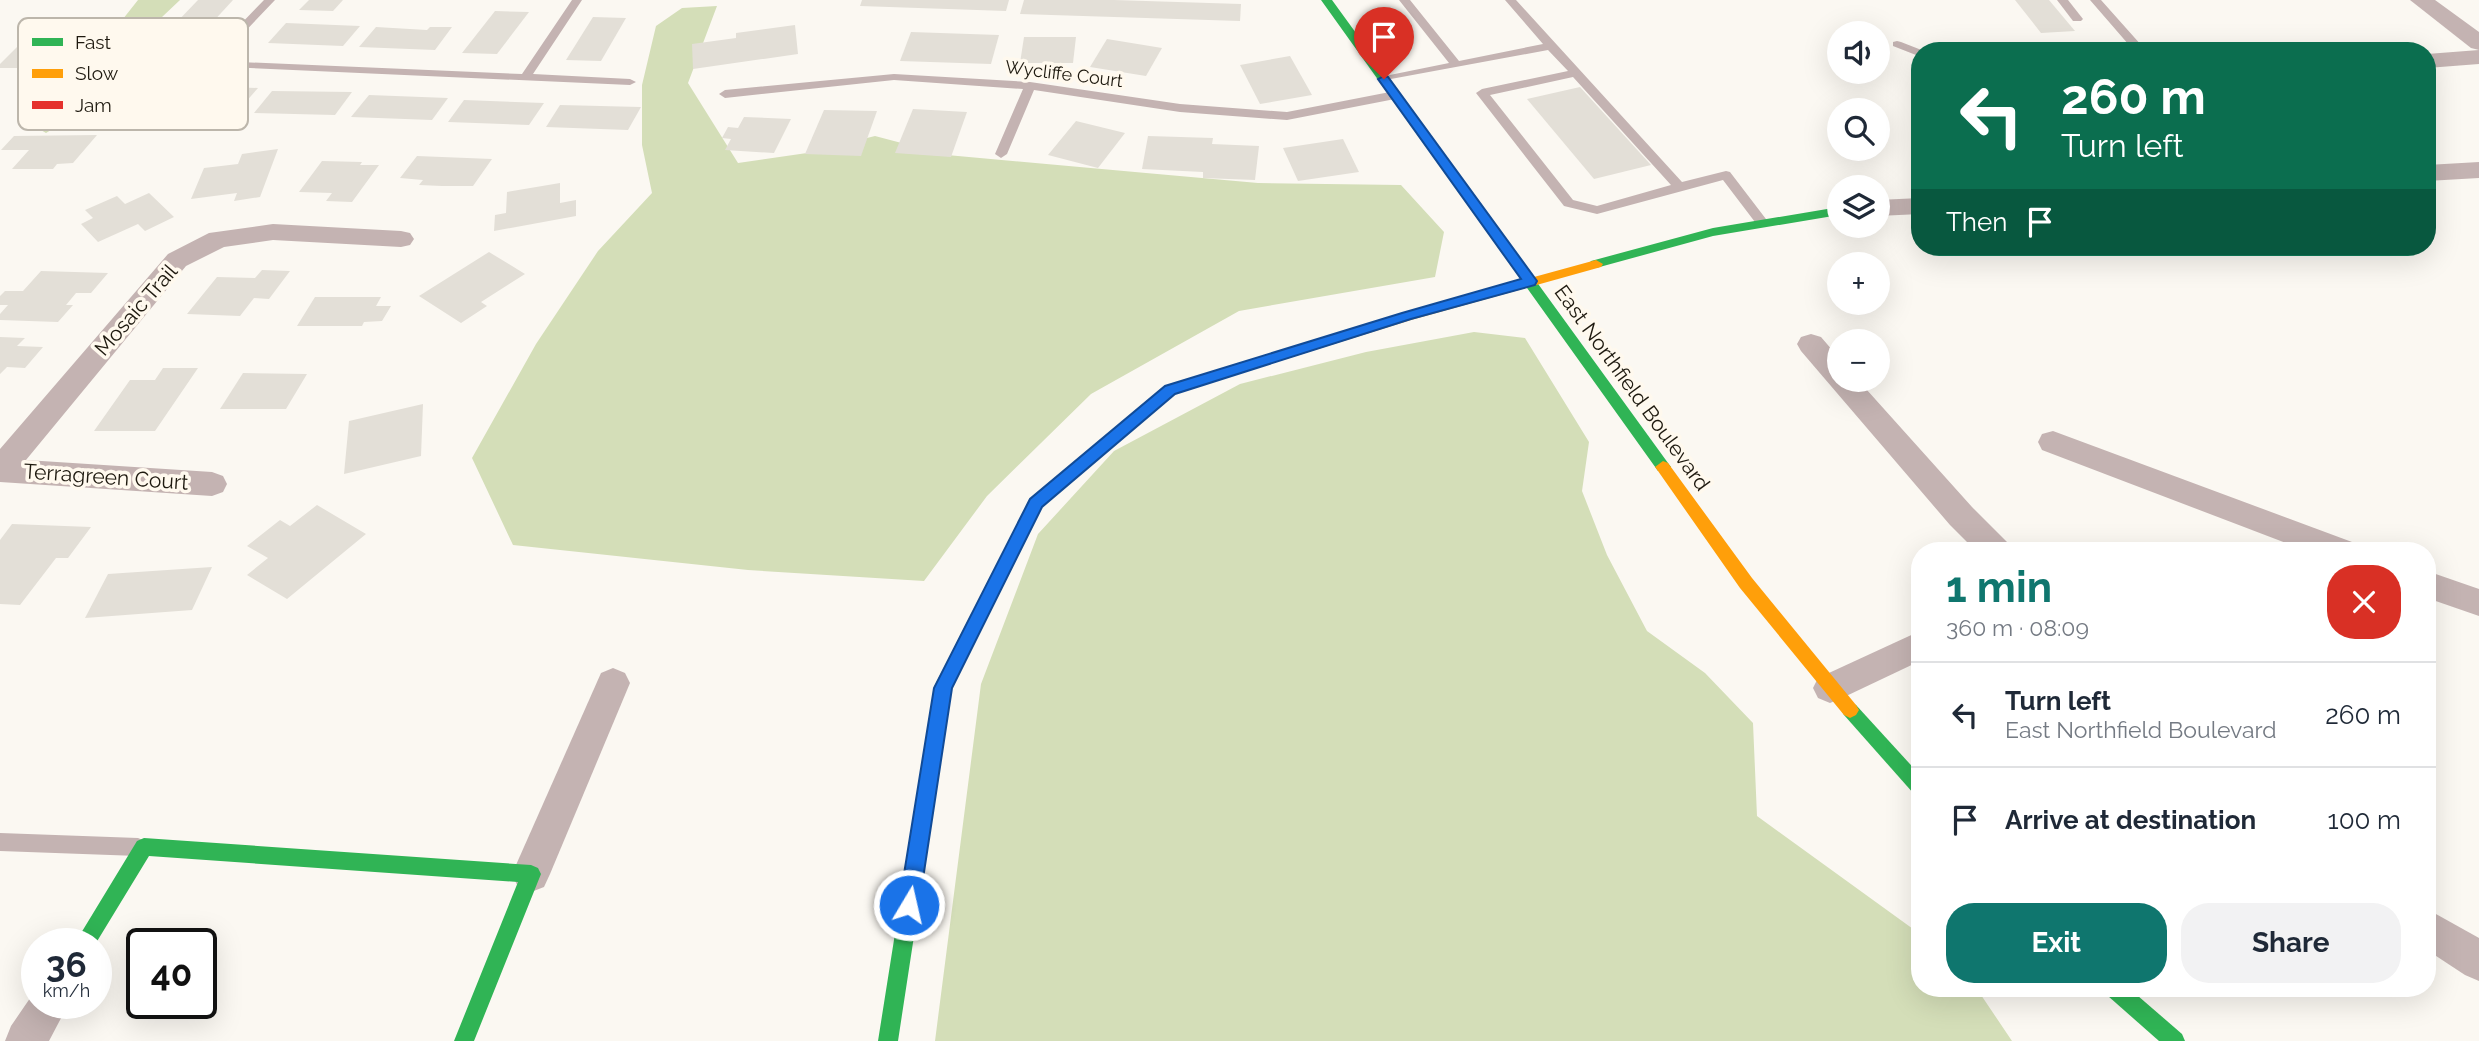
<!DOCTYPE html>
<meta charset="utf-8">
<style>
body{margin:0;font-family:Raleway,sans-serif;background:#f2f2f3;color:#1f2937;height:100vh;display:flex;flex-direction:column;font-size:26px;white-space:nowrap}
*{box-sizing:border-box;margin:0}
p{font-size:23px;color:#747a83}
.icon{flex:none;width:38px;height:38px;fill:none;stroke:currentColor;stroke-width:2;stroke-linecap:round;stroke-linejoin:round}
.map{position:relative;flex:1;overflow:hidden}
.details{position:absolute;left:1911px;top:542px;width:525px;height:455px;display:flex;flex-direction:column;background:#fff;border-radius:28px;box-shadow:0 7px 28px #0002}
.details>*{flex:none}
.hud{position:absolute;left:1911px;top:42px;width:525px;height:214px;border-radius:28px;box-shadow:0 7px 28px #0002;background:#0b6e4f;color:#fff;overflow:hidden}
.buttons{position:absolute;left:1827px;top:21px;display:grid;gap:14px}
.buttons a{display:grid;place-items:center;width:63px;height:63px;border-radius:50%;background:#fff;box-shadow:0 7px 28px #0002;font-size:35px}
.speed{position:absolute;left:21px;top:928px;display:flex;gap:14px;font-size:35px;font-weight:700;text-align:center}
.speed>*{display:grid;place-content:center;width:91px;height:91px;border-radius:50%;background:#fff;box-shadow:0 7px 28px #0002;line-height:1}
.speed small{font-size:18px;font-weight:400}
.speed .limit{border:4px solid #111;border-radius:10px;background:#fff;color:#111}
.pin{position:absolute;display:grid;place-items:center;width:60px;height:60px;color:#fff;margin:-72px -30px;border-radius:50% 50% 50% 0;rotate:-45deg;box-shadow:0 0 7px #0007}
.pin .icon{rotate:45deg}
.me{position:absolute;width:77px;margin:-38px;rotate:9deg;stroke-linejoin:round;filter:drop-shadow(0 0 5px #0008)}
.turn{display:flex;align-items:center;gap:24px;height:147px;padding:0 35px;font-size:32px}
.turn .icon{width:91px;height:91px;stroke-width:2.5}
.turn b{display:block;font-size:49px;line-height:60px}
.then{display:flex;align-items:center;height:66px;padding:0 35px;background:#0003;gap:14px;font-size:26px}
.round{display:grid;place-items:center;flex:none;width:74px;height:74px;border-radius:28px;background:#f2f2f3}
.head{display:flex;align-items:center;justify-content:space-between;height:119px;padding:0 35px}
h1{font-size:42px;font-weight:700;line-height:52px;color:#0f766e}
.action{display:flex;gap:14px;margin-top:auto;padding:14px 35px}
.action a{flex:1;height:80px;border-radius:28px;background:#0f766e;color:#fff;font-size:28px;font-weight:700;line-height:80px;text-align:center}
.action a+a{background:#f2f2f3;color:#1f2937}
ul{padding:0;list-style:none}
li{display:flex;align-items:center;gap:21px;height:105px;padding:0 35px;border-top:2px solid #e0e1e3}
li div{flex:1}
li b{display:block;font-size:26px}
li em{font-style:normal}
.map>svg:first-child{display:block}
.forest{fill:#d4deb8}
.building{fill:#e3dfd7}
.lines{fill:none;stroke-linecap:round;stroke-linejoin:round}
.lane{fill:#c4b3b2;fill-rule:evenodd}
.street{fill:#c4b3b2;fill-rule:evenodd}
.fast{fill:#30b455;fill-rule:evenodd}
.slow{fill:#ff9f0a;fill-rule:evenodd}
.jam{fill:#e5322d;fill-rule:evenodd}
.route{fill:#1a73e8;stroke:#114b97;stroke-width:2}
.labels{text-anchor:middle;stroke-width:7;stroke-linejoin:round;paint-order:stroke}
.far-street-label{font-size:18px;fill:#1e190f;stroke:#fff9ee}
.street-label{font-size:21px;fill:#1e190f;stroke:#fff9ee}
.key{fill:#fff9ee;stroke:#bcb6ab;stroke-width:2}
.key-label{font-size:19px;fill:#1e190f}
</style>
<div class="map">
<svg width="2479" height="1041" viewBox="0 0 2479 1041">
<rect width="100%" height="100%" fill="#fbf8f2"/>
<g class="forest">
<path d="M 138,0 L 180,0 L 162,17 L 123,86 L 46,133 L 17,116 L 81,72 Z"/>
<path d="M 717,6 L 688,83 L 738,163 L 807,153 L 875,136 L 947,155 L 1146,173 L 1258,183 L 1401,185 L 1444,232 L 1435,277 L 1239,311 L 1091,394 L 987,496 L 924,581 L 748,570 L 513,545 L 472,458 L 536,344 L 598,251 L 652,193 L 642,145 L 642,85 L 656,26 L 682,8 Z"/>
<path d="M 1474,332 L 1525,338 L 1589,442 L 1582,491 L 1607,555 L 1647,631 L 1705,673 L 1753,723 L 1757,816 L 1920,934 L 1920,989 L 1977,989 L 2012,1041 L 935,1041 L 981,684 L 1038,534 L 1114,451 L 1240,384 L 1366,352 Z"/>
</g>
<g class="building">
<path d="M 198,0 L 233,0 L 210,25 L 175,24 Z"/>
<path d="M 309,0 L 343,0 L 333,11 L 299,10 Z"/>
<path d="M 862,0 L 1009,0 L 1006,11 L 860,6 Z"/>
<path d="M 1024,0 L 1114,0 L 1241,4 L 1240,21 L 1020,14 Z"/>
<path d="M 2015,0 L 2049,0 L 2075,31 L 2041,33 Z"/>
<path d="M 495,11 L 529,12 L 497,54 L 462,53 Z"/>
<path d="M 593,17 L 626,18 L 601,61 L 566,60 Z"/>
<path d="M 286,23 L 360,26 L 343,46 L 268,43 Z"/>
<path d="M 84,25 L 108,25 L 73,62 L 59,62 L 54,68 L 0,68 L 0,64 L 31,33 L 76,33 Z"/>
<path d="M 795,25 L 798,54 L 693,69 L 692,44 L 736,38 L 736,33 Z"/>
<path d="M 376,27 L 427,30 L 430,27 L 452,27 L 435,50 L 359,47 Z"/>
<path d="M 911,32 L 999,35 L 991,64 L 900,61 Z"/>
<path d="M 1024,37 L 1076,37 L 1073,63 L 1020,63 Z"/>
<path d="M 1107,39 L 1162,48 L 1146,76 L 1090,67 Z"/>
<path d="M 1290,56 L 1312,95 L 1260,104 L 1240,65 Z"/>
<path d="M 180,85 L 258,88 L 238,111 L 159,108 Z"/>
<path d="M 1580,87 L 1651,165 L 1594,179 L 1527,99 Z"/>
<path d="M 272,91 L 352,92 L 335,115 L 254,113 Z"/>
<path d="M 369,95 L 448,98 L 432,120 L 351,117 Z"/>
<path d="M 464,100 L 544,103 L 529,125 L 448,122 Z"/>
<path d="M 560,105 L 641,107 L 628,130 L 546,127 Z"/>
<path d="M 913,109 L 967,112 L 951,157 L 895,153 Z"/>
<path d="M 824,110 L 877,111 L 861,156 L 805,154 Z"/>
<path d="M 744,117 L 791,119 L 774,153 L 725,150 L 731,139 L 722,138 L 728,127 L 738,128 Z"/>
<path d="M 1076,121 L 1125,133 L 1098,168 L 1048,155 Z"/>
<path d="M 97,135 L 73,163 L 57,164 L 53,169 L 12,169 L 29,150 L 1,150 L 14,136 Z"/>
<path d="M 1148,136 L 1213,138 L 1212,144 L 1259,146 L 1255,180 L 1203,178 L 1203,172 L 1142,169 Z"/>
<path d="M 1343,139 L 1359,172 L 1298,181 L 1283,148 Z"/>
<path d="M 278,149 L 260,197 L 234,201 L 237,193 L 191,199 L 204,168 L 238,164 L 242,154 Z"/>
<path d="M 417,156 L 492,159 L 473,186 L 442,186 L 419,185 L 423,180 L 400,178 Z"/>
<path d="M 322,161 L 362,162 L 360,165 L 379,165 L 352,202 L 326,201 L 332,193 L 299,192 Z"/>
<path d="M 560,183 L 560,203 L 576,200 L 576,216 L 494,231 L 495,215 L 506,213 L 507,192 Z"/>
<path d="M 149,193 L 174,217 L 145,231 L 138,224 L 98,242 L 81,224 L 93,218 L 85,210 L 117,196 L 125,204 Z"/>
<path d="M 489,252 L 525,274 L 481,302 L 487,306 L 461,323 L 419,296 Z"/>
<path d="M 262,270 L 290,271 L 269,299 L 254,298 L 240,316 L 187,314 L 217,277 L 255,278 Z"/>
<path d="M 41,271 L 108,273 L 91,293 L 76,293 L 66,305 L 73,305 L 58,322 L 0,320 L 0,314 L 8,305 L 0,305 L 0,296 L 5,291 L 23,291 Z"/>
<path d="M 315,297 L 381,297 L 376,306 L 391,306 L 382,321 L 364,322 L 362,326 L 297,326 Z"/>
<path d="M 0,337 L 25,338 L 17,346 L 43,347 L 25,368 L 7,367 L 0,374 Z"/>
<path d="M 163,368 L 198,368 L 155,431 L 94,431 L 130,380 L 155,380 Z"/>
<path d="M 243,373 L 307,374 L 286,409 L 220,409 Z"/>
<path d="M 423,404 L 421,456 L 344,474 L 349,421 Z"/>
<path d="M 317,505 L 366,534 L 287,599 L 247,575 L 268,558 L 247,546 L 280,520 L 290,526 Z"/>
<path d="M 12,524 L 91,527 L 68,558 L 56,558 L 20,605 L 0,604 L 0,540 Z"/>
<path d="M 212,567 L 192,610 L 85,618 L 108,574 Z"/>
</g>
<g class="lines">
<g class="lane">
<path d="M 264,0 L 275,0 L 217,61 L 522,74 L 572,0 L 582,0 L 533,74 L 630,79 L 636,82 L 630,85 L 204,66 L 204,62 Z"/>
<path d="M 1399,0 L 1410,0 L 1459,61 L 1543,44 L 1505,0 L 1516,0 L 1682,182 L 1726,171 L 1730,172 L 1769,223 L 1763,227 L 1758,226 L 1723,180 L 1597,214 L 1564,206 L 1476,93 L 1482,89 L 1568,71 L 1548,50 L 1380,81 L 1380,77 L 1449,63 ZM 1573,77 L 1671,185 L 1597,206 L 1573,200 L 1490,95 Z"/>
<path d="M 2057,0 L 2068,0 L 2083,19 L 2081,21 L 2073,21 Z"/>
<path d="M 2090,0 L 2101,0 L 2142,46 L 2142,50 L 2065,51 L 2071,48 L 2129,45 Z"/>
<path d="M 1897,41 L 1901,42 L 1924,51 L 1920,51 L 1920,56 L 1916,55 L 1893,46 L 1893,42 Z"/>
<path d="M 894,74 L 1030,82 L 1180,104 L 1287,112 L 1395,91 L 1401,95 L 1395,99 L 1287,120 L 1180,112 L 1034,90 L 1007,154 L 1001,158 L 995,154 L 1023,89 L 894,80 L 725,98 L 719,94 L 725,90 Z"/>
<path d="M 0,833 L 138,838 L 145,841 L 147,847 L 145,853 L 138,856 L 0,851 Z"/>
</g>
<g class="street">
<path d="M 2410,0 L 2435,0 L 2479,32 L 2479,50 L 2471,48 Z"/>
<path d="M 2479,50 L 2479,64 L 2427,68 L 2427,54 Z"/>
<path d="M 2479,162 L 2479,178 L 2427,181 L 2427,165 Z"/>
<path d="M 1920,198 L 1920,214 L 1878,216 L 1878,200 Z"/>
<path d="M 273,224 L 401,231 L 410,233 L 414,239 L 410,245 L 401,247 L 273,240 L 224,247 L 186,266 L 26,460 L 212,472 L 223,476 L 227,484 L 223,492 L 212,496 L 0,482 L 0,449 L 168,254 L 209,233 Z"/>
<path d="M 1811,334 L 1821,337 L 1839,358 L 1839,380 L 1858,380 L 1972,507 L 2007,542 L 2012,551 L 1976,551 L 1950,525 L 1801,351 L 1797,344 L 1801,337 Z"/>
<path d="M 2053,431 L 2352,542 L 2357,551 L 2307,551 L 2042,450 L 2038,442 L 2042,434 Z"/>
<path d="M 2427,571 L 2479,589 L 2479,616 L 2427,598 Z"/>
<path d="M 1920,631 L 1920,661 L 1842,698 L 1830,703 L 1818,698 L 1813,688 L 1818,678 Z"/>
<path d="M 613,668 L 625,673 L 630,683 L 550,874 L 544,887 L 531,892 L 518,887 L 512,874 L 601,673 Z"/>
<path d="M 2427,909 L 2479,938 L 2479,981 L 2465,975 L 2427,950 Z"/>
<path d="M 37,988 L 37,1003 L 69,1003 L 49,1041 L 5,1041 L 11,1026 Z"/>
</g>
<g class="fast">
<path d="M 1321,0 L 1332,0 L 1668,463 L 1671,467 L 1668,471 L 1658,471 Z"/>
<path d="M 1839,207 L 1839,215 L 1713,236 L 1596,268 L 1589,264 L 1591,261 L 1713,228 Z"/>
<path d="M 1048,487 L 1056,493 L 1042,507 L 952,687 L 898,1041 L 878,1041 L 934,687 L 1030,499 Z"/>
<path d="M 1850,702 L 1856,705 L 1920,775 L 1920,796 L 1914,794 L 1844,715 L 1841,710 L 1844,705 Z"/>
<path d="M 144,838 L 531,865 L 538,868 L 541,874 L 474,1041 L 454,1041 L 518,882 L 149,856 L 96,943 L 75,943 L 137,841 Z"/>
<path d="M 2105,989 L 2130,989 L 2182,1034 L 2185,1041 L 2159,1041 L 2108,996 Z"/>
</g>
<g class="slow">
<path d="M 1596,260 L 1603,264 L 1601,267 L 1411,320 L 1190,389 L 1183,384 L 1185,380 L 1402,313 Z"/>
<path d="M 1663,461 L 1668,463 L 1752,578 L 1856,705 L 1859,710 L 1856,715 L 1850,718 L 1844,715 L 1740,588 L 1658,471 L 1655,467 Z"/>
</g>
<path class="jam" d="M 1190,379 L 1195,380 L 1197,384 L 1195,388 L 1175,394 L 1053,497 L 1043,497 L 1040,493 L 1043,489 L 1165,386 Z"/>
</g>
<path class="route" d="M 1384,76 L 1388,77 L 1537,281 L 1535,285 L 1411,319 L 1175,394 L 1042,507 L 952,688 L 919,905 L 916,912 L 909,914 L 902,912 L 899,905 L 934,688 L 1030,499 L 1165,386 L 1402,313 L 1521,279 L 1378,79 Z"/>
<g class="labels">
<g class="far-street-label">
<text transform="translate(1064 74) rotate(7)" y="6">Wycliffe Court</text>
</g>
<g class="street-label">
<text transform="translate(136 310) rotate(-49)" y="7">Mosaic Trail</text>
<text transform="translate(1632 388) rotate(54)" y="7">East Northfield Boulevard</text>
<text transform="translate(106 477) rotate(4)" y="7">Terragreen Court</text>
</g>
</g>
<rect x="18" y="18" width="230" height="112" rx="10" class="key"/>
<rect x="32" y="38" width="31" height="8" fill="#30b455"/>
<rect x="32" y="69" width="31" height="9" fill="#ff9f0a"/>
<rect x="32" y="101" width="31" height="8" fill="#e5322d"/>
<g class="key-label">
<text x="75" y="49">Fast</text>
<text x="75" y="80">Slow</text>
<text x="75" y="112">Jam</text>
</g>
</svg>
<div class="buttons">
<a><svg class="icon" aria-label="sound" viewBox="0 0 24 24"><path d="M4 9h4l5-4v14l-5-4H4zM17 9q2 3 0 6"/></svg></a>
<a><svg class="icon" aria-label="search" viewBox="0 0 24 24"><circle cx="10" cy="10" r="6"/><path d="M15 15l6 6"/></svg></a>
<a><svg class="icon" aria-label="layers" viewBox="0 0 24 24"><path d="M12 4l9 5-9 5-9-5zM3 14l9 5 9-5"/></svg></a>
<a>+</a>
<a>−</a>
</div>
<div class="speed"><div>36<small>km/h</small></div><div class="limit">40</div></div>
<div class="pin" style="left:1384px;top:79px;background:#d93025"><svg class="icon" aria-label="arrive" viewBox="0 0 24 24"><path d="M6 21V4h12l-3 4 3 4H6"/></svg></div>
<svg class="me" style="left:909px;top:905px" viewBox="-20 -20 40 40"><circle r="17" fill="#1a73e8" stroke="#fff" stroke-width="3"/><path d="M0-11L8 9 0 5-8 9z" fill="#fff"/></svg>
<div class="hud">
<div class="turn"><svg class="icon" aria-label="left" viewBox="0 0 24 24"><path d="M17 20v-9H6M10 6l-5 5 5 5"/></svg><div><b>260 m</b>Turn left</div></div>
<div class="then">Then<svg class="icon" aria-label="arrive" viewBox="0 0 24 24"><path d="M6 21V4h12l-3 4 3 4H6"/></svg></div>
</div>
<section class="details">
<div class="head"><div><h1>1 min</h1><p>360 m · 08:09</p></div><a class="round" style="background:#d93025;color:#fff"><svg class="icon" aria-label="close" viewBox="0 0 24 24"><path d="M6 6l12 12M18 6L6 18"/></svg></a></div>
<ul>
<li><svg class="icon" aria-label="left" viewBox="0 0 24 24"><path d="M17 20v-9H6M10 6l-5 5 5 5"/></svg><div><b>Turn left</b><p>East Northfield Boulevard</p></div><em>260 m</em></li>
<li><svg class="icon" aria-label="arrive" viewBox="0 0 24 24"><path d="M6 21V4h12l-3 4 3 4H6"/></svg><div><b>Arrive at destination</b></div><em>100 m</em></li>
</ul>
<div class="action"><a>Exit</a><a>Share</a></div>
</section>
</div>
